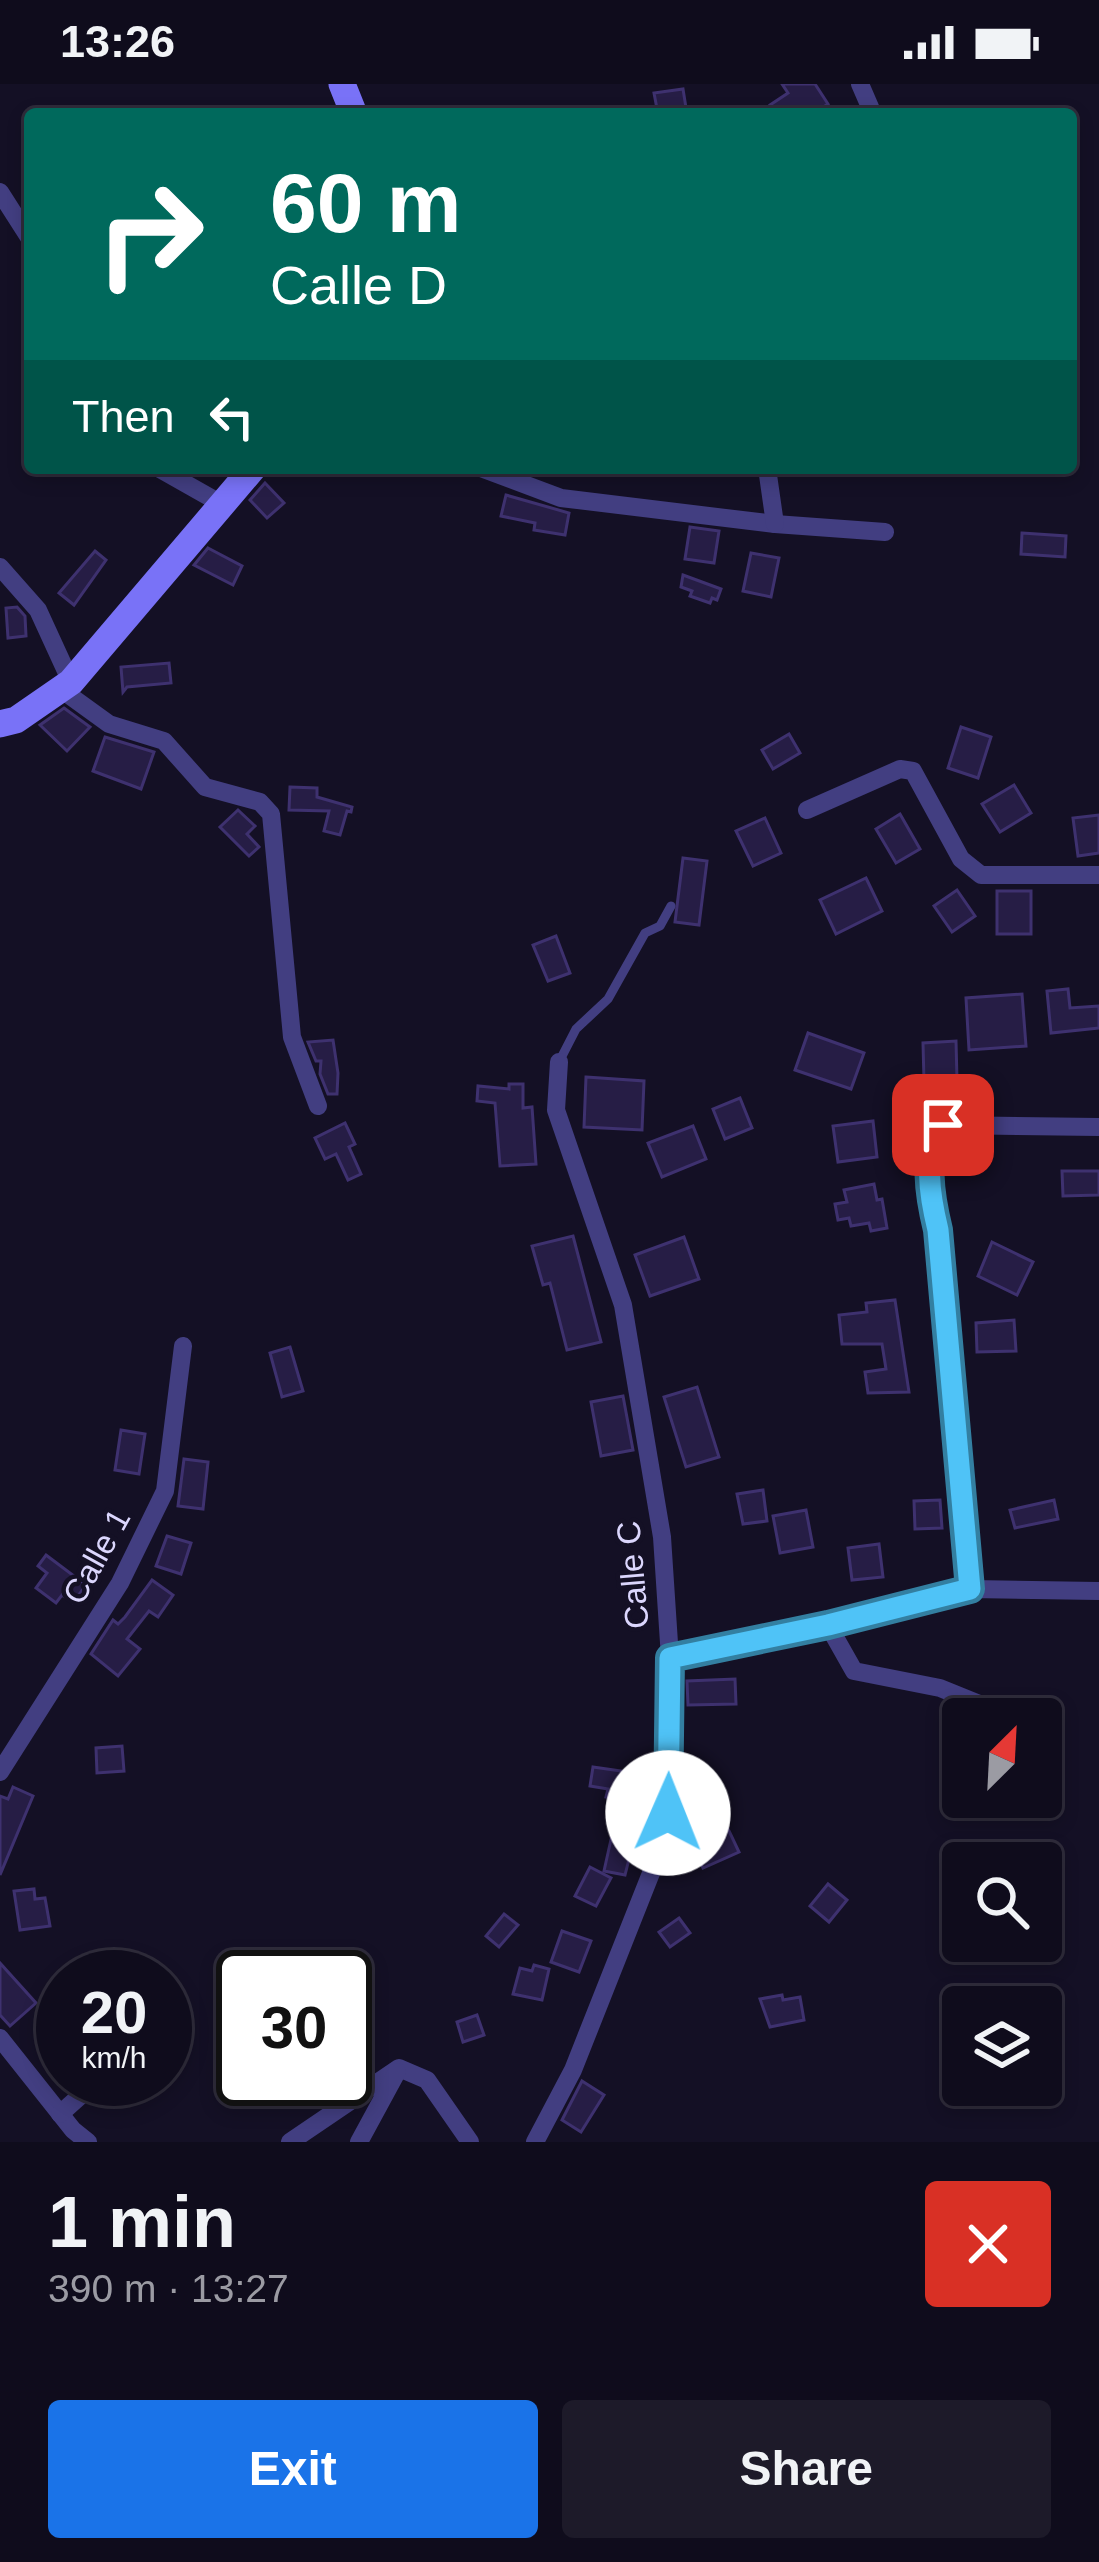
<!DOCTYPE html>
<meta charset="utf-8">
<style>
body{margin:0;font-family:Helvetica,sans-serif;background:#1d1a29;color:#f1f3f6;height:100vh;display:flex;flex-direction:column;font-size:45px;white-space:nowrap}
*{box-sizing:border-box;margin:0}
p{font-size:39px;color:#9b9ba3}
.icon{flex:none;width:66px;height:66px;fill:none;stroke:currentColor;stroke-width:2;stroke-linecap:round;stroke-linejoin:round}
.map{position:relative;height:2058px;overflow:hidden}
.side{display:flex;flex-direction:column;background:#0f0c1c;flex:1}
.side>*{flex:none}
.top-card{position:absolute;left:24px;top:24px;width:1053px;height:366px;border-radius:12px;box-shadow:0 6px 18px #0003,0 0 0 3px #2f2c3b;background:#00695c;color:#fff;overflow:hidden}
.needle{width:78px;rotate:24deg}
.buttons{position:absolute;left:942px;top:1614px;display:grid;gap:24px}
.buttons a{display:grid;place-items:center;width:120px;height:120px;border-radius:12px;background:#0f0c1c;box-shadow:0 6px 18px #0003,0 0 0 3px #2f2c3b;font-size:60px}
.speed{position:absolute;left:36px;top:1866px;display:flex;gap:24px;font-size:60px;font-weight:700;text-align:center}
.speed>*{display:grid;place-content:center;width:156px;height:156px;border-radius:50%;background:#0f0c1c;box-shadow:0 6px 18px #0003,0 0 0 3px #2f2c3b;line-height:1}
.speed small{font-size:30px;font-weight:400}
.speed .limit{border:6px solid #111;border-radius:18px;background:#fff;color:#111}
.pin{position:absolute;display:grid;place-items:center;width:102px;height:102px;color:#fff;margin:-51px;border-radius:24px;box-shadow:0 6px 18px #0006}
.me{position:absolute;width:132px;margin:-66px;rotate:1deg;stroke-linejoin:round;filter:drop-shadow(0 0 9px #0008)}
.turn{display:flex;align-items:center;gap:42px;height:252px;padding:0 48px;font-size:54px}
.turn .icon{width:156px;height:156px;stroke-width:2.5}
.turn b{display:block;font-size:84px;line-height:102px}
.then{display:flex;align-items:center;height:114px;padding:0 48px;background:#0003;gap:24px;font-size:45px}
.round{display:grid;place-items:center;flex:none;width:126px;height:126px;border-radius:12px;background:#1d1a29}
.summary{display:flex;align-items:center;justify-content:space-between;height:204px;padding:0 48px}
h1{font-size:72px;font-weight:600;line-height:90px}
.cta{display:flex;gap:24px;margin-top:auto;padding:24px 48px}
.cta a{flex:1;height:138px;border-radius:12px;background:#1a73e8;color:#fff;font-size:48px;font-weight:600;line-height:138px;text-align:center}
.cta a+a{background:#1d1a29;color:#f1f3f6}
.status{display:flex;justify-content:space-between;align-items:center;height:84px;padding:0 60px;background:#0f0c1c;direction:ltr}
.status svg{height:33px;fill:currentColor}
.map>svg:first-child{display:block}
.building{fill:#261d45;stroke:#3e316f;stroke-width:3}
.lines{fill:none;stroke-linecap:round;stroke-linejoin:round}
.lane{stroke:#423e81;stroke-width:9}
.street{stroke:#423e81;stroke-width:18}
.secondary{stroke:#7972f7;stroke-width:27}
.route-casing{stroke:#337fa1;stroke-width:30}
.route{stroke:#4fc3f7;stroke-width:21}
.labels{text-anchor:middle;stroke-width:9;stroke-linejoin:round;paint-order:stroke}
.street-label{font-size:33px;fill:#dbd6fd;stroke:#141025}
</style>
<div class="status"><b>13:26</b><svg viewBox="0 0 49 12"><path d="M0 12V9h3v3zM5 12V6h3v6zM10 12V3h3v9zM15 12V0h3v12zM26 1h20v11H26zM47 4h2v5h-2z"/></svg></div>
<div class="map">
<svg width="1099" height="2058" viewBox="0 0 1099 2058">
<rect width="100%" height="100%" fill="#141025"/>
<g class="building">
<path d="M 782,0 L 815,0 L 828,20 L 812,30 L 775,30 L 770,21 L 788,9 Z"/>
<path d="M 683,5 L 687,30 L 658,30 L 654,9 Z"/>
<path d="M 265,399 L 284,419 L 267,434 L 250,416 Z"/>
<path d="M 506,411 L 569,429 L 565,451 L 534,446 L 535,439 L 501,432 Z"/>
<path d="M 690,443 L 719,447 L 714,479 L 685,475 Z"/>
<path d="M 1022,449 L 1066,452 L 1065,473 L 1021,470 Z"/>
<path d="M 208,464 L 242,482 L 233,501 L 194,481 Z"/>
<path d="M 95,467 L 106,476 L 74,521 L 59,509 Z"/>
<path d="M 751,469 L 779,474 L 771,513 L 743,507 Z"/>
<path d="M 683,491 L 721,505 L 717,516 L 712,514 L 710,519 L 690,512 L 692,507 L 681,503 Z"/>
<path d="M 17,523 L 25,532 L 26,552 L 8,554 L 6,524 Z"/>
<path d="M 169,579 L 171,599 L 127,603 L 123,608 L 121,583 Z"/>
<path d="M 64,624 L 90,643 L 67,667 L 40,641 Z"/>
<path d="M 961,643 L 991,653 L 978,694 L 948,684 Z"/>
<path d="M 789,650 L 800,669 L 773,685 L 762,666 Z"/>
<path d="M 105,653 L 154,668 L 141,705 L 93,687 Z"/>
<path d="M 1014,701 L 1031,729 L 1000,748 L 982,720 Z"/>
<path d="M 290,703 L 317,704 L 317,713 L 352,723 L 351,728 L 347,727 L 340,751 L 324,747 L 329,727 L 289,726 Z"/>
<path d="M 238,726 L 255,742 L 247,750 L 259,763 L 249,772 L 220,743 Z"/>
<path d="M 900,730 L 920,765 L 896,779 L 876,745 Z"/>
<path d="M 1099,731 L 1099,769 L 1078,772 L 1073,734 Z"/>
<path d="M 765,734 L 781,769 L 753,782 L 736,747 Z"/>
<path d="M 683,774 L 707,777 L 699,841 L 675,838 Z"/>
<path d="M 866,794 L 882,827 L 836,850 L 820,816 Z"/>
<path d="M 957,806 L 975,832 L 952,848 L 934,822 Z"/>
<rect x="997" y="807" width="34" height="43"/>
<path d="M 556,852 L 570,889 L 548,897 L 533,861 Z"/>
<path d="M 1068,905 L 1070,924 L 1099,922 L 1099,944 L 1051,949 L 1047,907 Z"/>
<path d="M 1022,910 L 1026,962 L 969,966 L 966,914 Z"/>
<path d="M 808,949 L 864,969 L 851,1005 L 795,986 Z"/>
<path d="M 333,956 L 338,989 L 337,1010 L 328,1010 L 320,990 L 321,977 L 316,977 L 308,958 Z"/>
<path d="M 956,957 L 957,996 L 924,997 L 923,959 Z"/>
<path d="M 586,993 L 644,997 L 642,1046 L 584,1043 Z"/>
<path d="M 509,1000 L 523,1000 L 523,1024 L 532,1023 L 536,1080 L 500,1082 L 495,1019 L 477,1017 L 478,1002 L 509,1005 Z"/>
<path d="M 740,1014 L 752,1044 L 725,1055 L 713,1025 Z"/>
<path d="M 873,1037 L 877,1073 L 838,1078 L 833,1042 Z"/>
<path d="M 345,1039 L 355,1060 L 349,1063 L 361,1090 L 348,1096 L 336,1070 L 325,1075 L 315,1054 Z"/>
<path d="M 693,1042 L 706,1075 L 662,1093 L 648,1059 Z"/>
<path d="M 1062,1087 L 1099,1087 L 1099,1111 L 1063,1112 Z"/>
<path d="M 874,1100 L 877,1116 L 882,1115 L 887,1144 L 871,1147 L 869,1139 L 851,1142 L 849,1134 L 838,1136 L 835,1120 L 847,1118 L 844,1106 Z"/>
<path d="M 573,1152 L 601,1258 L 567,1266 L 550,1199 L 543,1201 L 532,1162 Z"/>
<path d="M 684,1153 L 699,1195 L 650,1212 L 635,1171 Z"/>
<path d="M 992,1158 L 1033,1178 L 1017,1211 L 978,1192 Z"/>
<path d="M 895,1216 L 909,1308 L 868,1309 L 865,1288 L 886,1285 L 882,1260 L 842,1260 L 839,1231 L 867,1228 L 866,1219 Z"/>
<path d="M 1014,1236 L 1016,1267 L 977,1268 L 976,1239 Z"/>
<path d="M 290,1263 L 303,1307 L 282,1313 L 270,1269 Z"/>
<path d="M 697,1303 L 719,1373 L 686,1383 L 664,1313 Z"/>
<path d="M 623,1312 L 633,1366 L 601,1372 L 591,1318 Z"/>
<path d="M 121,1346 L 145,1350 L 139,1390 L 115,1386 Z"/>
<path d="M 184,1375 L 208,1378 L 203,1425 L 178,1422 Z"/>
<path d="M 763,1406 L 767,1437 L 743,1440 L 737,1410 Z"/>
<path d="M 940,1416 L 942,1444 L 915,1445 L 914,1417 Z"/>
<path d="M 1054,1416 L 1058,1435 L 1015,1444 L 1010,1426 Z"/>
<path d="M 806,1426 L 813,1463 L 780,1469 L 773,1432 Z"/>
<path d="M 167,1452 L 191,1459 L 181,1490 L 156,1482 Z"/>
<path d="M 879,1460 L 883,1493 L 852,1496 L 848,1464 Z"/>
<path d="M 46,1471 L 86,1501 L 73,1519 L 62,1511 L 56,1519 L 36,1504 L 47,1489 L 38,1482 Z"/>
<path d="M 152,1496 L 173,1511 L 158,1533 L 149,1527 L 127,1555 L 140,1565 L 118,1592 L 91,1570 L 113,1536 L 118,1540 L 125,1533 Z"/>
<path d="M 735,1595 L 736,1620 L 688,1621 L 687,1597 Z"/>
<path d="M 122,1662 L 124,1687 L 97,1689 L 96,1664 Z"/>
<path d="M 593,1683 L 635,1689 L 630,1717 L 606,1713 L 608,1705 L 590,1702 Z"/>
<path d="M 13,1703 L 33,1712 L 0,1791 L 0,1712 L 8,1715 Z"/>
<path d="M 721,1730 L 739,1768 L 703,1784 L 686,1746 Z"/>
<path d="M 614,1742 L 636,1747 L 625,1791 L 604,1787 Z"/>
<path d="M 590,1783 L 611,1794 L 596,1822 L 575,1812 Z"/>
<path d="M 828,1800 L 847,1816 L 829,1838 L 810,1822 Z"/>
<path d="M 34,1805 L 35,1815 L 45,1814 L 50,1842 L 20,1846 L 14,1807 Z"/>
<path d="M 504,1830 L 518,1841 L 499,1863 L 486,1852 Z"/>
<path d="M 679,1834 L 690,1849 L 670,1863 L 659,1848 Z"/>
<path d="M 562,1847 L 591,1857 L 579,1888 L 551,1878 Z"/>
<path d="M 0,1879 L 36,1919 L 10,1942 L 0,1931 Z"/>
<path d="M 534,1881 L 549,1885 L 542,1916 L 513,1910 L 520,1884 L 532,1887 Z"/>
<path d="M 782,1911 L 783,1916 L 800,1913 L 804,1936 L 770,1943 L 760,1915 Z"/>
<path d="M 477,1931 L 484,1951 L 463,1958 L 457,1938 Z"/>
<path d="M 582,1997 L 604,2011 L 581,2048 L 562,2036 Z"/>
</g>
<g class="lines">
<path class="lane" d="M 559,978 L 576,945 L 608,915 L 645,849 L 660,842 L 671,822"/>
<g class="street">
<path d="M 860,0 L 873,30"/>
<path d="M 0,108 L 30,155"/>
<path d="M 158,384 L 220,419"/>
<path d="M 481,384 L 561,414 L 775,440 L 885,448"/>
<path d="M 767,384 L 775,440"/>
<path d="M 0,483 L 38,526 L 71,598"/>
<path d="M 62,606 L 109,640 L 164,657 L 205,703 L 260,718 L 271,730 L 292,953 L 318,1022"/>
<path d="M 807,726 L 900,685 L 913,687 L 961,775 L 981,791 L 1099,791"/>
<path d="M 970,1505 L 938,1146 C 930,1113 922,1070 943,1041 L 1099,1043"/>
<path d="M 828,1541 L 854,1587 L 940,1604 L 1016,1635"/>
<path d="M 670,1574 L 828,1541 L 970,1505 L 1099,1507"/>
<path d="M 1041,1666 L 1051,1724"/>
<path d="M 0,1688 L 120,1499 L 165,1407 L 183,1262"/>
<path d="M 0,1954 L 73,2046 L 88,2058"/>
<path d="M 60,2030 L 99,1995"/>
<path d="M 290,2058 L 399,1984 L 427,1996 L 470,2058"/>
<path d="M 359,2058 L 397,1988"/>
<path d="M 535,2058 L 573,1986 L 657,1774 L 668,1728 L 670,1574 L 662,1453 L 623,1221 L 556,1026 L 559,978"/>
</g>
<g class="secondary">
<path d="M 342,0 L 354,30"/>
<path d="M 0,640 L 16,636 L 71,598 L 253,384"/>
</g>
</g>
<g class="lines">
<defs>
<path id="route" d="M 668,1729 L 670,1574 L 828,1541 L 970,1505 L 938,1146 C 930,1113 922,1070 943,1041"/>
</defs>
<use href="#route" class="route-casing"/>
<use href="#route" class="route"/>
</g>
<g class="labels">
<g class="street-label">
<text transform="translate(96 1472) rotate(-61)" y="12">Calle 1</text>
<text transform="translate(632 1491) rotate(-95)" y="12">Calle C</text>
</g>
</g>
</svg>
<div class="buttons">
<a><svg class="needle" viewBox="-14 -14 28 28"><path d="M0-13l5 13h-10z" fill="#e53935"/><path d="M0 13l5-13h-10z" fill="#9b9ba3"/></svg></a>
<a><svg class="icon" aria-label="search" viewBox="0 0 24 24"><circle cx="10" cy="10" r="6"/><path d="M15 15l6 6"/></svg></a>
<a><svg class="icon" aria-label="layers" viewBox="0 0 24 24"><path d="M12 4l9 5-9 5-9-5zM3 14l9 5 9-5"/></svg></a>
</div>
<div class="speed"><div>20<small>km/h</small></div><div class="limit">30</div></div>
<div class="pin" style="left:943px;top:1041px;background:#d93025"><svg class="icon" aria-label="arrive" viewBox="0 0 24 24"><path d="M6 21V4h12l-3 4 3 4H6"/></svg></div>
<svg class="me" style="left:668px;top:1729px" viewBox="-20 -20 40 40"><circle r="19" fill="#fff"/><path d="M0-13L10 11 0 6-10 11z" fill="#4fc3f7"/></svg>
<div class="top-card">
<div class="turn"><svg class="icon" aria-label="right" viewBox="0 0 24 24"><path d="M7 20v-9h11M14 6l5 5-5 5"/></svg><div><b>60 m</b>Calle D</div></div>
<div class="then">Then<svg class="icon" aria-label="left" viewBox="0 0 24 24"><path d="M17 20v-9H6M10 6l-5 5 5 5"/></svg></div>
</div>
</div>
<section class="side">
<div class="summary"><div><h1>1 min</h1><p>390 m · 13:27</p></div><a class="round" style="background:#d93025;color:#fff"><svg class="icon" aria-label="close" viewBox="0 0 24 24"><path d="M6 6l12 12M18 6L6 18"/></svg></a></div>
<div class="cta"><a>Exit</a><a>Share</a></div>
</section>
